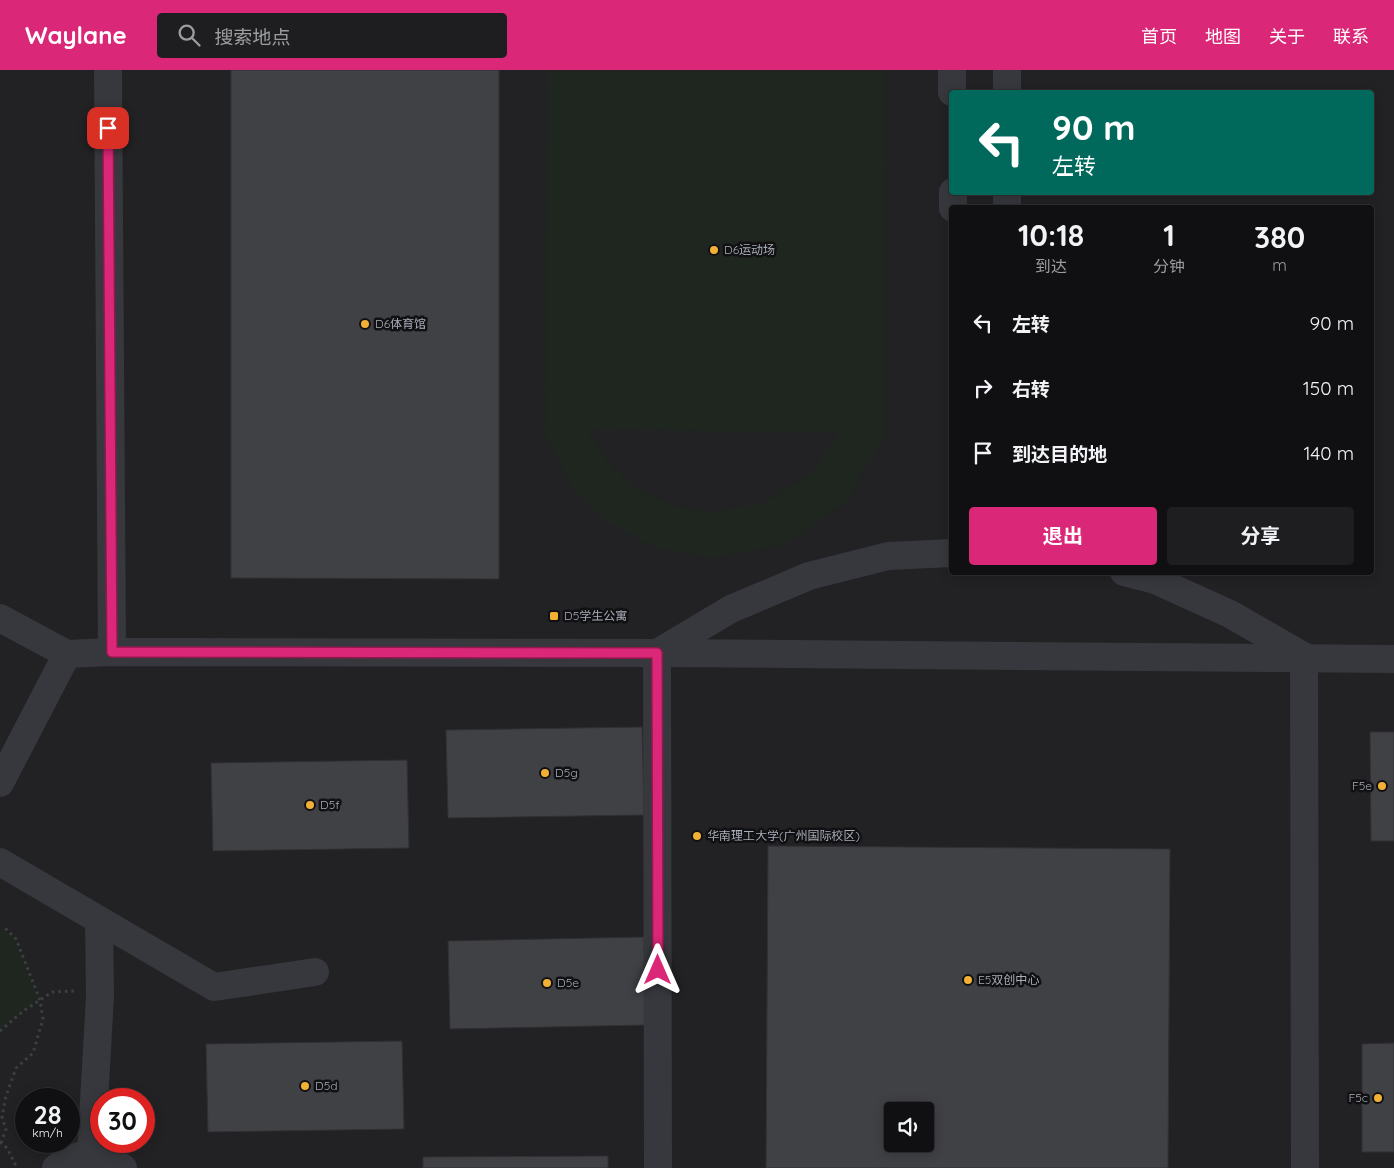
<!DOCTYPE html>
<html lang="zh">
<meta charset="utf-8">
<style>
body{margin:0;font-family:Quicksand,"Noto Sans SC",sans-serif;background:#1e1e20;color:#f1f3f6;height:100vh;display:flex;flex-direction:column;font-size:19px;white-space:nowrap}
*{box-sizing:border-box;margin:0}
p{font-size:16px;color:#9c9d9f}
.icon{flex:none;width:28px;height:28px;fill:none;stroke:currentColor;stroke-width:2;stroke-linecap:round;stroke-linejoin:round}
.map{position:relative;flex:1;overflow:hidden}
.sheet{position:absolute;left:949px;top:135px;width:425px;height:370px;display:flex;flex-direction:column;background:#101012;border-radius:5px;box-shadow:0 2px 12px #0003,0 0 0 1px #303032}
.sheet>*{flex:none}
.banner{position:absolute;left:949px;top:20px;width:425px;height:105px;border-radius:5px;box-shadow:0 2px 12px #0003,0 0 0 1px #303032;background:#00695c;color:#fff;overflow:hidden}
.fabs{position:absolute;left:884px;top:1032px;display:grid;gap:10px}
.fabs a{display:grid;place-items:center;width:50px;height:50px;border-radius:5px;background:#101012;box-shadow:0 2px 12px #0003,0 0 0 1px #303032;font-size:25px}
.speed{position:absolute;left:15px;top:1018px;display:flex;gap:10px;font-size:25px;font-weight:700;text-align:center}
.speed>*{display:grid;place-content:center;width:65px;height:65px;border-radius:50%;background:#101012;box-shadow:0 2px 12px #0003,0 0 0 1px #303032;line-height:1}
.speed small{font-size:12px;font-weight:400}
.speed .limit{border:8px solid #d22;background:#fff;color:#111}
.pin{position:absolute;display:grid;place-items:center;width:42px;height:42px;color:#fff;margin:-21px;border-radius:10px;box-shadow:0 2px 8px #0006}
.me{position:absolute;width:55px;margin:-28px;rotate:0deg;stroke-linejoin:round;filter:drop-shadow(0 0 4px #0008)}
.turn{display:flex;align-items:center;gap:18px;height:105px;padding:0 20px;font-size:22px}
.turn .icon{width:65px;height:65px;stroke-width:2.5}
.turn b{display:block;font-size:35px;line-height:42px}
.eta{display:flex;justify-content:space-evenly;align-items:center;height:85px;text-align:center}
.eta b{font-size:30px;font-weight:700;line-height:35px}
.action{display:flex;gap:10px;margin-top:auto;padding:10px 20px}
.action a{flex:1;height:58px;border-radius:5px;background:#db2777;color:#fff;font-size:20px;font-weight:700;line-height:58px;text-align:center}
.action a+a{background:#1e1e20;color:#f1f3f6}
ul{padding:0;list-style:none}
li{display:flex;align-items:center;gap:15px;height:65px;padding:0 20px}
li div{flex:1}
li b{display:block;font-size:19px}
li em{font-style:normal}
header{display:flex;align-items:center;gap:30px;box-sizing:border-box;height:70px;padding:0 25px;background:#db2777;color:#fff}
header strong{font-size:24px}
nav{display:flex;gap:28px;margin-inline-start:auto;font-size:18px}
.search{width:350px;height:45px;background:#1e1e20;display:flex;align-items:center;gap:12px;box-sizing:border-box;padding:0 18px;border-radius:5px;color:#9c9d9f;font-size:19px}
.map>svg:first-child{display:block}
.built{fill:#222225;fill-rule:evenodd}
.green{fill:#1e261f;fill-rule:evenodd}
.building{fill:#404145;stroke:#303034;fill-rule:evenodd}
.lines{fill:none;stroke-linecap:round;stroke-linejoin:round}
.path{stroke:#3d3f44;stroke-width:3;stroke-dasharray:2.5 4;stroke-linecap:butt}
.minor{stroke:#37383d;stroke-width:28}
.route-casing{stroke:#8e194d;stroke-width:12}
.route{stroke:#db2777;stroke-width:9}
.poi-dot{fill:#f2b134;stroke:#111113;stroke-width:2}
.labels{text-anchor:middle;stroke-width:5;stroke-linejoin:round;paint-order:stroke}
.poi-label{font-size:12px;fill:#a8adb8;stroke:#111113;text-anchor:start}
</style>
<header>
<strong>Waylane</strong>
<div class="search"><svg class="icon" aria-label="search" viewBox="0 0 24 24"><circle cx="10" cy="10" r="6"/><path d="M15 15l6 6"/></svg>搜索地点</div>
<nav><a>首页</a><a>地图</a><a>关于</a><a>联系</a></nav>
</header>
<div class="map">
<svg width="1394" height="1098" viewBox="0 0 1394 1098">
<rect width="100%" height="100%" fill="#161618"/>
<path class="built" d="M 0,0 L 1394,0 L 1394,1098 L 0,1098 ZM 951,22 L 1371,22 L 1371,122 L 951,122 ZM 951,138 L 1371,138 L 1371,502 L 951,502 ZM 26,1029 L 69,1029 L 69,1071 L 26,1071 ZM 101,1029 L 144,1029 L 144,1071 L 101,1071 ZM 892,1041 L 925,1041 L 925,1074 L 892,1074 Z"/>
<g class="green">
<path d="M 547,0 L 885,0 L 884,368 L 846,431 L 786,474 L 714,488 L 659,479 L 610,454 L 571,415 L 545,365 ZM 586,360 L 587,360 L 839,362 L 810,404 L 766,432 L 714,442 L 675,437 L 638,420 L 608,393 Z"/>
<path d="M 4,857 L 16,869 L 40,930 L 22,942 L 0,961 L 0,865 Z"/>
</g>
<g class="building">
<path d="M 231,0 L 499,0 L 499,509 L 231,508 Z"/>
<path d="M 642,657 L 644,745 L 448,748 L 446,660 Z"/>
<path d="M 1370,662 L 1394,662 L 1394,771 L 1371,771 Z"/>
<path d="M 407,690 L 409,778 L 213,781 L 211,693 Z"/>
<path d="M 768,776 L 1170,779 L 1168,1098 L 766,1098 ZM 892,1041 L 925,1041 L 925,1074 L 892,1074 Z"/>
<path d="M 644,867 L 646,955 L 450,959 L 448,871 Z"/>
<path d="M 402,971 L 404,1059 L 208,1062 L 206,974 Z"/>
<path d="M 1394,973 L 1394,1082 L 1362,1082 L 1362,974 Z"/>
<path d="M 608,1086 L 608,1098 L 423,1098 L 423,1087 Z"/>
</g>
<g class="lines">
<g class="path">
<path d="M 0,961 L 22,942 L 52,922 L 74,921"/>
<path d="M 0,1072 L 7,1078 L 17,1098"/>
<path d="M 1,1073 L 6,1059 L 2,1047 L 6,1026 L 16,998 L 33,983 L 43,949 L 40,930 L 16,869 L 4,857"/>
</g>
<g class="minor">
<path d="M 108,0 L 112,582"/>
<path d="M 952,0 L 952,22"/>
<path d="M 1007,22 L 1007,0"/>
<path d="M 953,122 L 953,138"/>
<path d="M 1007,138 L 1007,122"/>
<path d="M 1124,502 L 1155,510 L 1230,544 L 1303,586"/>
<path d="M 0,548 L 67,584 L 112,582 L 657,583 L 1394,589"/>
<path d="M 657,583 L 658,1098"/>
<path d="M 657,583 L 731,539 L 809,506 L 888,486 L 951,483"/>
<path d="M 1304,587 L 1305,1098"/>
<path d="M 0,713 L 67,584"/>
<path d="M 0,792 L 214,917 L 315,902"/>
<path d="M 91,1084 L 100,926 L 99,850"/>
<path d="M 56,1098 C 80,1080 99,1079 123,1098"/>
</g>
</g>
<g class="lines">
<defs>
<path id="route" d="M 108,58 L 112,582 L 657,583 L 658,900"/>
</defs>
<use href="#route" class="route-casing"/>
<use href="#route" class="route"/>
</g>
<g class="poi-dot">
<circle cx="714" cy="180" r="5"/>
<circle cx="365" cy="254" r="5"/>
<rect x="549" y="541" width="10" height="10" rx="2.5"/>
<circle cx="545" cy="703" r="5"/>
<circle cx="1382" cy="716" r="5"/>
<circle cx="310" cy="735" r="5"/>
<circle cx="697" cy="766" r="5"/>
<circle cx="968" cy="910" r="5"/>
<circle cx="547" cy="913" r="5"/>
<circle cx="305" cy="1016" r="5"/>
<circle cx="1378" cy="1028" r="5"/>
</g>
<g class="labels">
<g class="poi-label">
<text x="724" y="184">D6运动场</text>
<text x="375" y="258">D6体育馆</text>
<text x="564" y="550">D5学生公寓</text>
<text x="555" y="707">D5g</text>
<text x="1372" y="720" text-anchor="end">F5e</text>
<text x="320" y="739">D5f</text>
<text x="707" y="770">华南理工大学(广州国际校区)</text>
<text x="978" y="914">E5双创中心</text>
<text x="557" y="917">D5e</text>
<text x="315" y="1020">D5d</text>
<text x="1368" y="1032" text-anchor="end">F5c</text>
</g>
</g>
</svg>
<div class="fabs">
<a><svg class="icon" aria-label="sound" viewBox="0 0 24 24"><path d="M4 9h4l5-4v14l-5-4H4zM17 9q2 3 0 6"/></svg></a>
</div>
<div class="speed"><div>28<small>km/h</small></div><div class="limit">30</div></div>
<div class="pin" style="left:108px;top:58px;background:#d93025"><svg class="icon" aria-label="arrive" viewBox="0 0 24 24"><path d="M6 21V4h12l-3 4 3 4H6"/></svg></div>
<svg class="me" style="left:658px;top:900px" viewBox="-20 -20 40 40"><path d="M0-17L14 15 0 8-14 15z" fill="#db2777" stroke="#fff" stroke-width="4"/></svg>
<div class="banner">
<div class="turn"><svg class="icon" aria-label="left" viewBox="0 0 24 24"><path d="M17 20v-9H6M10 6l-5 5 5 5"/></svg><div><b>90 m</b>左转</div></div>
</div>
<section class="sheet">
<div class="eta">
<div><b>10:18</b><p>到达</p></div>
<div><b>1</b><p>分钟</p></div>
<div><b>380</b><p>m</p></div>
</div>
<ul>
<li><svg class="icon" aria-label="left" viewBox="0 0 24 24"><path d="M17 20v-9H6M10 6l-5 5 5 5"/></svg><div><b>左转</b></div><em>90 m</em></li>
<li><svg class="icon" aria-label="right" viewBox="0 0 24 24"><path d="M7 20v-9h11M14 6l5 5-5 5"/></svg><div><b>右转</b></div><em>150 m</em></li>
<li><svg class="icon" aria-label="arrive" viewBox="0 0 24 24"><path d="M6 21V4h12l-3 4 3 4H6"/></svg><div><b>到达目的地</b></div><em>140 m</em></li>
</ul>
<div class="action"><a>退出</a><a>分享</a></div>
</section>
</div>
